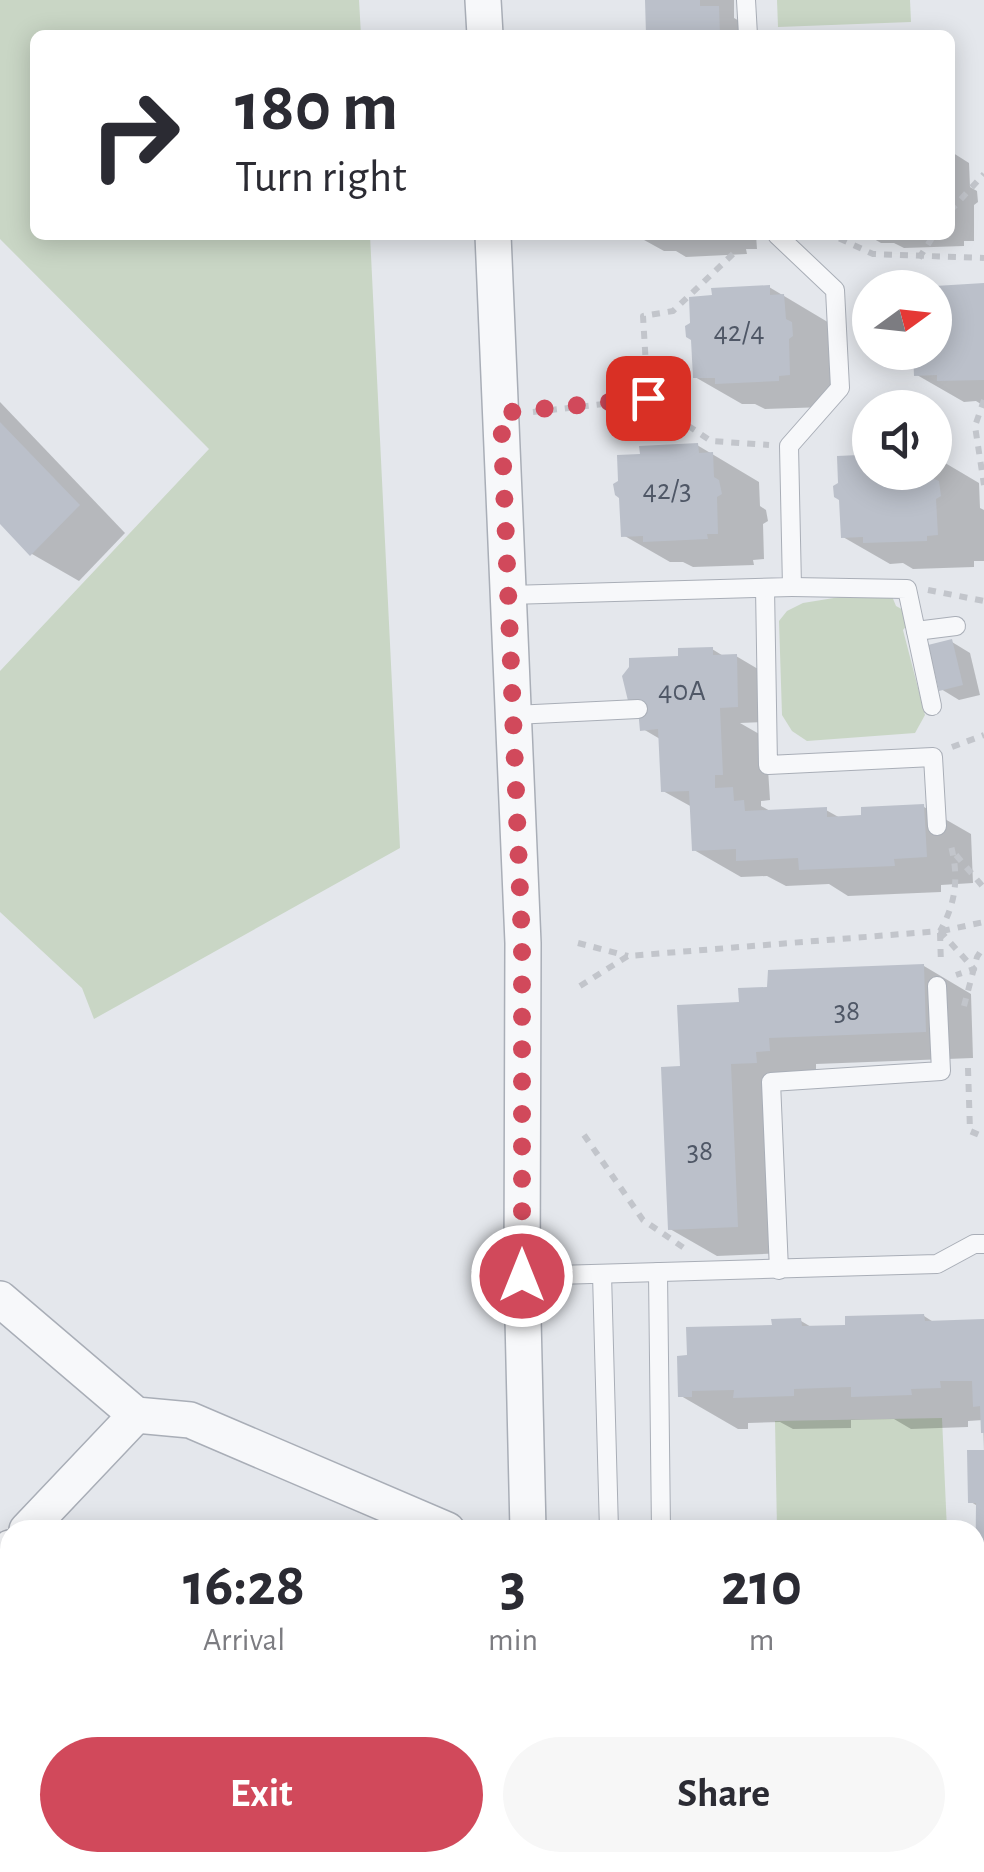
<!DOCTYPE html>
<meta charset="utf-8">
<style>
body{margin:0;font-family:"Alegreya Sans",sans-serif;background:#f7f7f7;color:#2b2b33;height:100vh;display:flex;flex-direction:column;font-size:38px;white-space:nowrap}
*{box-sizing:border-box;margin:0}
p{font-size:32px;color:#7c7c81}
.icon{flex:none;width:55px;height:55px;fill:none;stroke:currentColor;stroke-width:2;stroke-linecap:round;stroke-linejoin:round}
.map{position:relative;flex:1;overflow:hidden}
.sheet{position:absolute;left:0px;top:1520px;width:985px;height:352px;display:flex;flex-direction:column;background:#fff;border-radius:30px 30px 0 0;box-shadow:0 5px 25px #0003}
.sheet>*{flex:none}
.top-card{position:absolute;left:30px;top:30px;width:925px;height:210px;border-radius:15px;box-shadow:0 5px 25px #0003;background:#fff;color:#2b2b33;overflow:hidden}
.needle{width:65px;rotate:75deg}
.tools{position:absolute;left:852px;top:270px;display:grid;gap:20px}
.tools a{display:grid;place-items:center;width:100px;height:100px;border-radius:50%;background:#fff;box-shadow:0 5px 25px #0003;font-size:50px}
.pin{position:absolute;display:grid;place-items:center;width:85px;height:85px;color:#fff;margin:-42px;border-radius:20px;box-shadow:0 5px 15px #0006}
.me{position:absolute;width:110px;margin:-55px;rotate:0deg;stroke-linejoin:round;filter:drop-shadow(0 0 8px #0008)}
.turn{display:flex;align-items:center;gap:35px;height:210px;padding:0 40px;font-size:45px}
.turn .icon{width:130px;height:130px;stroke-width:2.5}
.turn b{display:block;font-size:70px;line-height:85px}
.eta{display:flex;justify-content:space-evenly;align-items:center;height:170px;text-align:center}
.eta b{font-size:60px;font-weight:700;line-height:70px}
.action{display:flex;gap:20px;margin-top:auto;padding:20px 40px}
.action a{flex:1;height:115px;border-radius:60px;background:#d1495b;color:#fff;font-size:40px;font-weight:700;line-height:115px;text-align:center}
.action a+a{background:#f7f7f7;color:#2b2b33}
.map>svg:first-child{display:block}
.green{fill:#c9d6c5}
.shadow{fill:#0003}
.building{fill:#bbc0ca}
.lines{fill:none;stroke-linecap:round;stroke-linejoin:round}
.service-casing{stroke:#a9aeb7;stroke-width:20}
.minor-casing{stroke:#a9aeb7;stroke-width:38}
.path{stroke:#c2c5cb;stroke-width:6;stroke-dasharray:8 8;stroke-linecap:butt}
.service{stroke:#f7f8fa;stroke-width:18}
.minor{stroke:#f7f8fa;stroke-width:35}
.route{stroke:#d1495b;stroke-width:18;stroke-dasharray:0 32.4}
.labels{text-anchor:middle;stroke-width:8;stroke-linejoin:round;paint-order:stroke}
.number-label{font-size:30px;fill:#4f5766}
</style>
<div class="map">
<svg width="984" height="1872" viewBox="0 0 984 1872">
<rect width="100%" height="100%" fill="#e4e7ec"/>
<g class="green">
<path d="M 0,0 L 359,0 L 361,35 L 35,35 L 35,235 L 370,235 L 400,848 L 94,1019 L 82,988 L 0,912 L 0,671 L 209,449 L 0,239 Z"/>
<path d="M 777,0 L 910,0 L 911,22 L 778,27 Z"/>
<path d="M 889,589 L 896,606 L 907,612 L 908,624 L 903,630 L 925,715 L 915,733 L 807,741 L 792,731 L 782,715 L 779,621 L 787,611 L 803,603 Z"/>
<path d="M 942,1418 L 947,1530 L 777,1530 L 775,1421 Z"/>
<path d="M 740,1863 L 740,1862 L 846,1863 L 845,1872 L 740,1872 Z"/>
</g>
<g class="shadow">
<path d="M 647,0 L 734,0 L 734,18 L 764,35 L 649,35 Z"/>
<path d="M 950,151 L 969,163 L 970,187 L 977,191 L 978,202 L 974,205 L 974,241 L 964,241 L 964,246 L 904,248 L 894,243 L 881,243 L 867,235 L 950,235 Z"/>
<path d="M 635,235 L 756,235 L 757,249 L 746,249 L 747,254 L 686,257 L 676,251 L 664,251 Z"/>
<path d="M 984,286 L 984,406 L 976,401 L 964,402 L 917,375 Z"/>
<path d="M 769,287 L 831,324 L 836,401 L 825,407 L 765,409 L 755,404 L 742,404 L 695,377 Z"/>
<path d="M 0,402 L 125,533 L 79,581 L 32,554 L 0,520 Z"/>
<path d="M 697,445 L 759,482 L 760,506 L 766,510 L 768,521 L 763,524 L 764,559 L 753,560 L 754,565 L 693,567 L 683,562 L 670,562 L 623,535 Z"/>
<path d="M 870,450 L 870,472 L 935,472 L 935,457 L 979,483 L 980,508 L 984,510 L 984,561 L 974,561 L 974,567 L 913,569 L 903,563 L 890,564 L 843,537 L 862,458 Z"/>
<path d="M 952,642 L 970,653 L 980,695 L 959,700 L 941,689 Z"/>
<path d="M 712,649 L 725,657 L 736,656 L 763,672 L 765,722 L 740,723 L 766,738 L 770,800 L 761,801 L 761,806 L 772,812 L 826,810 L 842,819 L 924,807 L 971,834 L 973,883 L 941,885 L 941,892 L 848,896 L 829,884 L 786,886 L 767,876 L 741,877 L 694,850 L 692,807 L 663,791 L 660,739 L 643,729 L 681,659 Z"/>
<path d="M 924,966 L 971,994 L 973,1058 L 816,1064 L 816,1077 L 803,1077 L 803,1089 L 777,1090 L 784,1253 L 717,1256 L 670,1229 L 682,1069 L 741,1005 Z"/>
<path d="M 924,1316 L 935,1323 L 984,1322 L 984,1744 L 979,1744 L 979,1751 L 975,1751 L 975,1643 L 981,1643 L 980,1605 L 975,1602 L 975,1539 L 980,1538 L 979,1507 L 971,1502 L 984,1452 L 983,1420 L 968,1421 L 968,1427 L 911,1429 L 894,1419 L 851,1420 L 851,1428 L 793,1429 L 780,1422 L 748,1423 L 748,1429 L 738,1429 L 681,1396 L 774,1327 L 801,1321 L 813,1328 L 848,1327 Z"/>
</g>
<g class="building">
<path d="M 645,0 L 700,0 L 700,6 L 719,6 L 720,35 L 646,35 Z"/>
<path d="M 984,283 L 984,380 L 937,381 L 937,375 L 914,376 L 913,352 L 935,352 L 935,286 Z"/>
<path d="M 770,285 L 770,295 L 784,294 L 786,319 L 792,322 L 793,336 L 789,339 L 790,375 L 779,376 L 779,381 L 715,384 L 715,378 L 693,378 L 691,340 L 686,337 L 685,326 L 690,323 L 689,297 L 712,295 L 711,288 Z"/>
<path d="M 0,422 L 80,505 L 30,556 L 0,524 Z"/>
<path d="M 698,443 L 699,453 L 713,452 L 714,477 L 719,480 L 722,494 L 717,497 L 718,534 L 707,534 L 708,539 L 643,542 L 643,536 L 621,537 L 619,498 L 615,495 L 613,484 L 618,481 L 617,455 L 640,454 L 639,446 Z"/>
<path d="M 870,447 L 870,472 L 933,472 L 934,479 L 939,481 L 941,496 L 936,499 L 938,535 L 927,536 L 927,541 L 863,543 L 863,537 L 841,538 L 839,500 L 834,497 L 833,486 L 838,483 L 837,456 L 859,455 L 859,448 Z"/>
<path d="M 952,639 L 963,685 L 939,691 L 928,645 Z"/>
<path d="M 713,647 L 713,655 L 737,654 L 738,707 L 720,708 L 723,775 L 715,775 L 715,788 L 733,787 L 734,801 L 744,800 L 745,811 L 827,807 L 827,817 L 861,815 L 861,807 L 924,804 L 927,857 L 894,859 L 895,866 L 799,870 L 798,858 L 736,861 L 736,849 L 692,851 L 689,791 L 661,792 L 658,729 L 640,731 L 638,709 L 629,705 L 622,676 L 629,667 L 629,658 L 678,656 L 678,648 Z"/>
<path d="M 924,964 L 926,1032 L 769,1038 L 770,1051 L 756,1052 L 757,1063 L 731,1064 L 738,1227 L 668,1230 L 661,1067 L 680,1066 L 677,1005 L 739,1002 L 738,988 L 767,987 L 768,970 Z"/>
<path d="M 924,1314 L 925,1321 L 984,1319 L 984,1433 L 981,1433 L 980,1406 L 973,1407 L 972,1381 L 940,1381 L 941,1388 L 911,1389 L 912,1395 L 851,1397 L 851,1387 L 794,1389 L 794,1396 L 733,1398 L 734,1390 L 692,1391 L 692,1397 L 678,1397 L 677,1356 L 687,1355 L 686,1327 L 772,1325 L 771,1319 L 801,1318 L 802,1326 L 845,1325 L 845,1316 Z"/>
<path d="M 967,1450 L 984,1450 L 984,1700 L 975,1701 L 975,1640 L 979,1640 L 975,1600 L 976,1503 L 968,1503 Z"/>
<path d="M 977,1766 L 984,1766 L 984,1816 L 980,1816 Z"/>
<rect x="978" y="1856" width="6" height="16"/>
</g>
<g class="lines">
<defs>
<g id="service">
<path d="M 746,0 L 748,35"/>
<path d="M 792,587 L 907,589 L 932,706"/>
<path d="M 765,588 L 768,765 L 933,757 L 937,826"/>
<path d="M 509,595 L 792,587 L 789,446 L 840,388 L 835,290 L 777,235"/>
<path d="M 916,631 L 956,626"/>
<path d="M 514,715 L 638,709"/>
<path d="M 779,1270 L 771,1082 L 941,1071 L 937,986"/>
<path d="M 658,1272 L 661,1530"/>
<path d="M 602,1274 L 609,1530"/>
<path d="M 522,1276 L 937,1264 L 974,1244 L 984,1244"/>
<path d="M 617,1862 L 618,1872"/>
<path d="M 667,1862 L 667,1872"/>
</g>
<g id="minor">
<path d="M 483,0 L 485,35"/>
<path d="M 493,235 L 523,943 L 522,1276 L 528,1530"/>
<path d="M 0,1299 L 136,1415 L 190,1420 L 447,1530"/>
<path d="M 27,1530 L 136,1415"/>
<path d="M 0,1558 L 10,1548"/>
<path d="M 535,1862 L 535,1872"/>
</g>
</defs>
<use href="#service" class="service-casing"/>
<use href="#minor" class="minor-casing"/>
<g class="path">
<path d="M 950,211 L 984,174"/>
<path d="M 824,235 L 834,236 L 873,254 L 984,258"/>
<path d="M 919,258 L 934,235"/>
<path d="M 648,399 L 711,441 L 769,445"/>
<path d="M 984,400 L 975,426 L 984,485"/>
<path d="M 533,412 L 648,399 L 643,316 L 673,311 L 734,253"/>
<path d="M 928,590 L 984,601"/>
<path d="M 952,747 L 984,735"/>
<path d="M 956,855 L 984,888"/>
<path d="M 940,931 L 974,969 L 956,975"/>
<path d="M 942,931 L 984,922"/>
<path d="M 940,933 L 941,965"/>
<path d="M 578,943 L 628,956"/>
<path d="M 580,986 L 628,956 L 940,931 C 957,901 959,875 950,842"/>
<path d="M 964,1006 L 977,957 L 984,946"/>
<path d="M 968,1068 L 970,1131 L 984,1137"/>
<path d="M 584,1135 L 643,1220 L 684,1248"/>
</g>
<use href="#service" class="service"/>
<use href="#minor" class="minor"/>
</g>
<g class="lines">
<path class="route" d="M 522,1276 L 522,942 L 501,413 L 648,398"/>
</g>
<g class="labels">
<g class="number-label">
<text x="739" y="341">42/4</text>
<text x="667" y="499">42/3</text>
<text x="682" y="700">40А</text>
<text x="847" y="1020">38</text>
<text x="700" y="1160">38</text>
</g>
</g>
</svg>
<div class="tools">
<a><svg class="needle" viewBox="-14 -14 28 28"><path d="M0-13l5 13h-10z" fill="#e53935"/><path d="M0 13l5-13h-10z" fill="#7c7c81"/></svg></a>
<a><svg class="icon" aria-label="sound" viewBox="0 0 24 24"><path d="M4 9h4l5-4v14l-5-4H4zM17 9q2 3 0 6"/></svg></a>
</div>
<div class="pin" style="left:648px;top:398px;background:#d93025"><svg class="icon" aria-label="arrive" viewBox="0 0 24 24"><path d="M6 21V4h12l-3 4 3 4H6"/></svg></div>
<svg class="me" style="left:522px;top:1276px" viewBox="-20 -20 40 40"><circle r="17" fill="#d1495b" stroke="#fff" stroke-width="3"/><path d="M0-11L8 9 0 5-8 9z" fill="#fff"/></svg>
<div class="top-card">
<div class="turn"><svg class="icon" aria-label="right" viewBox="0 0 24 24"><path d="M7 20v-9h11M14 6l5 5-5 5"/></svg><div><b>180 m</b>Turn right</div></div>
</div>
<section class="sheet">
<div class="eta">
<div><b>16:28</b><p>Arrival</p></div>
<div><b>3</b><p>min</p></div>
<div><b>210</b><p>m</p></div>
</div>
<div class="action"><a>Exit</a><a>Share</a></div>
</section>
</div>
